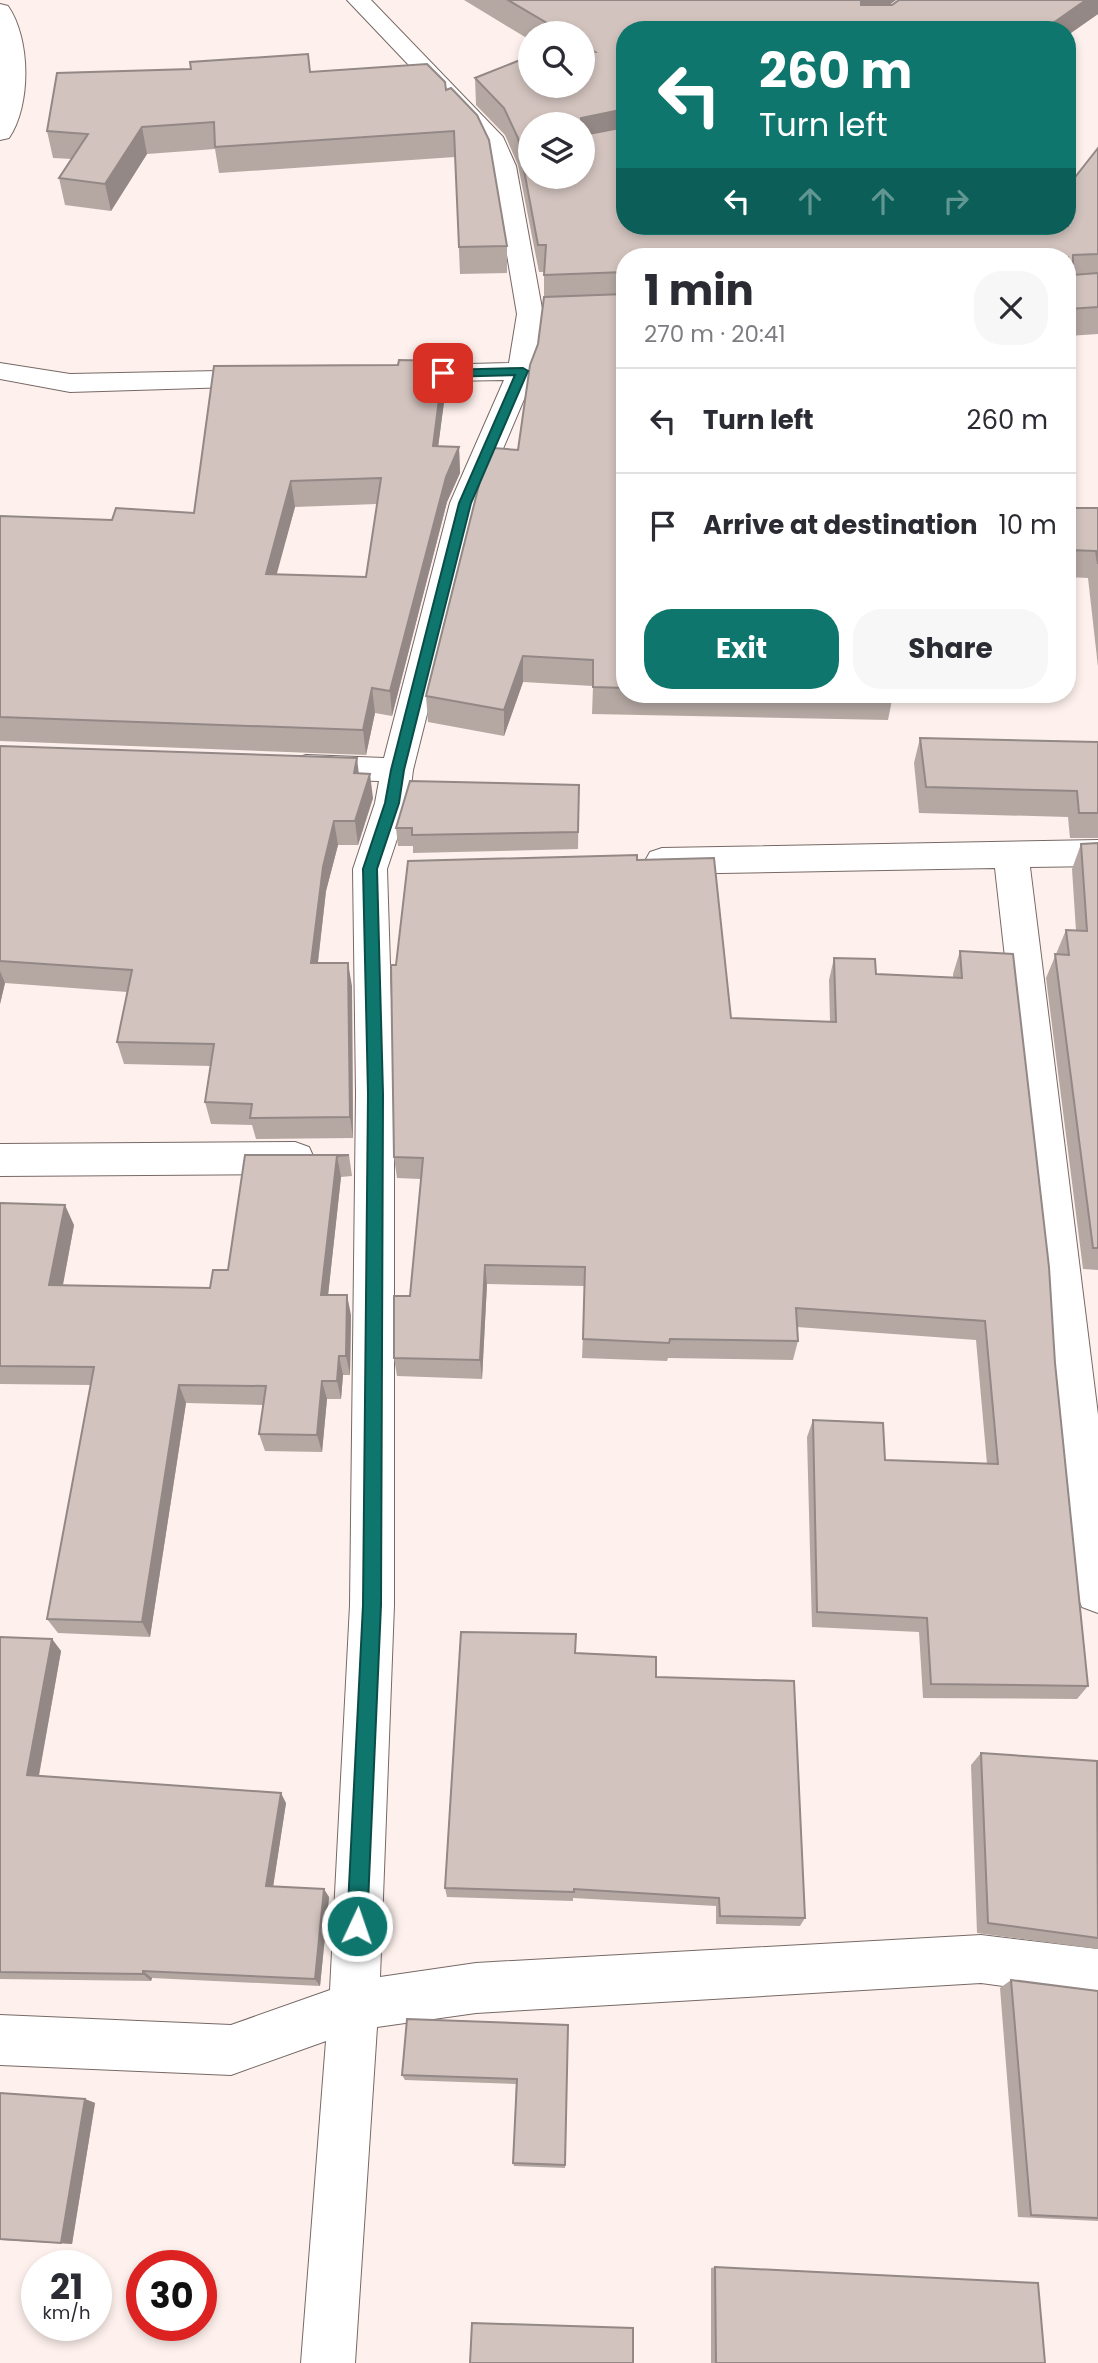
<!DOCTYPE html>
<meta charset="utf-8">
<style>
body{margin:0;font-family:Poppins,sans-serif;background:#f7f7f7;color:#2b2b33;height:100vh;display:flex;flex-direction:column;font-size:26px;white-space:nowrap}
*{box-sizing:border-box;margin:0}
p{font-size:23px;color:#7c7c81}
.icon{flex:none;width:38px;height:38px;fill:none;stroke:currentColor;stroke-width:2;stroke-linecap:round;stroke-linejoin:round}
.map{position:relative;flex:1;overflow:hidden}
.panel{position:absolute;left:616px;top:248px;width:460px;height:455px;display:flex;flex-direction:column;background:#fff;border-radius:28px;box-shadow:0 4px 10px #0003}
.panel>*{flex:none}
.guide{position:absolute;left:616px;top:21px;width:460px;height:214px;border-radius:28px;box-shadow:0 4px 10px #0003;background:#0f766e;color:#fff;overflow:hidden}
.controls{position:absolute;left:518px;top:21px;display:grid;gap:14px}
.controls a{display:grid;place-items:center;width:77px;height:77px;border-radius:50%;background:#fff;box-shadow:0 4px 10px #0003;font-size:35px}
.speed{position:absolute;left:21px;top:2250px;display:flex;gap:14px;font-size:35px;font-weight:700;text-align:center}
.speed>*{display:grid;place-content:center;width:91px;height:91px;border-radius:50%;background:#fff;box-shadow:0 4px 10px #0003;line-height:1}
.speed small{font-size:18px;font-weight:400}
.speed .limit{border:10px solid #d22;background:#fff;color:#111}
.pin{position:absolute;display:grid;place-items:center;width:60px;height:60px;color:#fff;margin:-30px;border-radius:14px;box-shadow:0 4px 10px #0006}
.me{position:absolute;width:77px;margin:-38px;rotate:3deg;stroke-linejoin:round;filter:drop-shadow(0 0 5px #0008)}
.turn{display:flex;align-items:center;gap:24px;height:147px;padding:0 28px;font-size:32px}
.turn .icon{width:91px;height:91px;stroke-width:2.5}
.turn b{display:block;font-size:49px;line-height:60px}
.lanes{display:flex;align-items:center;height:66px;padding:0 28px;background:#0003;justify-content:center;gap:35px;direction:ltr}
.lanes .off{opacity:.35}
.round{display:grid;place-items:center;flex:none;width:74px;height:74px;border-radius:28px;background:#f7f7f7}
.headline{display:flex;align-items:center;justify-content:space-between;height:119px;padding:0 28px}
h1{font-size:42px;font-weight:700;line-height:52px}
.action{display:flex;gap:14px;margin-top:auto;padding:14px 28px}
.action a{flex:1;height:80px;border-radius:28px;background:#0f766e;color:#fff;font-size:28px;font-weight:700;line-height:80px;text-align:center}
.action a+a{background:#f7f7f7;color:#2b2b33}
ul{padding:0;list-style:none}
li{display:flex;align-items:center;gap:21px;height:105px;padding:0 28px;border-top:2px solid #e1e1e2}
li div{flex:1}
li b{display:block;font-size:26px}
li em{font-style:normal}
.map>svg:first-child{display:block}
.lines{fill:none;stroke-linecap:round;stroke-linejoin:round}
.minor-casing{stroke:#776965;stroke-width:2}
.minor{fill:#fff;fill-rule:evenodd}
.wall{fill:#b5a8a3;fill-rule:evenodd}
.shaded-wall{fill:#938885}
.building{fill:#d2c3be;stroke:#938885;stroke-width:2;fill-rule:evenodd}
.route{fill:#0f766e;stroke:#0a4d48;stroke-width:2}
</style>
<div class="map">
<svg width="1098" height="2363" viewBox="0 0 1098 2363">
<rect width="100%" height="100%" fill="#fef1ed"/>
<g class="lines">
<defs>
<g id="minor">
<path d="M 347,0 L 371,0 L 503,137 L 516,166 L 543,314 L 536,371 L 480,503 L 413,770 L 409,803 L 387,869 L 394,1094 L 394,1605 L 380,1977 L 476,1963 L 981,1935 L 1098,1949 L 1098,1999 L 981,1983 L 476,2013 L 377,2027 L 355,2363 L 301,2363 L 326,2041 L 231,2075 L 0,2065 L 0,2015 L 231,2025 L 330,1990 L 350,1605 L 356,1094 L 353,869 L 375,803 L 379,781 L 306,779 L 294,775 L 290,767 L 294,759 L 306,755 L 384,758 L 450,503 L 504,380 L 392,382 L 382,380 L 378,374 L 382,368 L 392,366 L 509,363 L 517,314 L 492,166 L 480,140 Z"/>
<path d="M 0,4 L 8,6 C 31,39 31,106 9,138 L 0,140 Z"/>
<path d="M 0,363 L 70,374 L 265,370 L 275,372 L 279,378 L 275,384 L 265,386 L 70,392 L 0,379 Z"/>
<path d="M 1098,840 L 1098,866 L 1030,867 L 1098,1415 L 1098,1613 L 1082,1607 L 1076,1592 L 995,868 L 662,874 L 650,870 L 645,861 L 650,852 L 662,848 Z"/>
<path d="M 295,1142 L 309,1147 L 314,1158 L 309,1169 L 295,1174 L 0,1176 L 0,1144 Z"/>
</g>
</defs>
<use href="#minor" class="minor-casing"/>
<use href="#minor" class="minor"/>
</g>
<g class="wall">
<path d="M 464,0 L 896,0 L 889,5 L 1098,0 L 1098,14 L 1068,35 L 1068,30 L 625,30 L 625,226 L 1072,181 L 1098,148 L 1098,334 L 1068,336 L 1068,257 L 625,257 L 625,695 L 893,695 L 888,720 L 592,714 L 593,686 L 523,682 L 504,736 L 428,722 L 426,696 L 518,450 L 538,344 L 544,298 L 544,272 L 539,272 L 518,165 L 505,135 L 476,105 L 475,78 L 583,86 L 583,33 L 530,33 L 530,40 Z"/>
<path d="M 310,72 L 446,90 L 507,246 L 507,273 L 460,274 L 455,157 L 219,173 L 215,149 L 147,154 L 111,211 L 65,205 L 59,178 L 72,159 L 53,158 L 47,131 Z"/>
<path d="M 446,387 L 438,446 L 459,447 L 460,473 L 447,502 L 392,716 L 375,713 L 366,755 L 0,741 L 0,516 L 112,520 L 194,513 ZM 377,504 L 366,577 L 276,574 L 295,507 Z"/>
<path d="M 1068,508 L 1098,508 L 1098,667 L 1088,578 L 1068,577 Z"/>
<path d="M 920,738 L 1098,742 L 1098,838 L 1070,838 L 1068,817 L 919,813 L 914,763 Z"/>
<path d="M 0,746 L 359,774 L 373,798 L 358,845 L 338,845 L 326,891 L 318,963 L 352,986 L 353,1138 L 256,1139 L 252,1125 L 211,1124 L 205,1102 L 211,1066 L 124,1064 L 117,1042 L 127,992 L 5,983 L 0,1004 Z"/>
<path d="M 579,785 L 578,849 L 413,853 L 413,846 L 398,846 L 396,828 Z"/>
<path d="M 1098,843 L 1098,1270 L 1083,1269 L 1046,978 L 1066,930 L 1076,931 L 1072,869 L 1081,844 Z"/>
<path d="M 637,860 L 731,1018 L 830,1022 L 829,980 L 834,958 L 876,974 L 953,978 L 953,974 L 960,951 L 1055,1363 L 1088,1686 L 1077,1699 L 923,1698 L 919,1632 L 812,1627 L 807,1437 L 813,1420 L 885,1460 L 987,1464 L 976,1340 L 797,1327 L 798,1341 L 793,1360 L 668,1358 L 667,1361 L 582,1358 L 585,1286 L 487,1284 L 482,1379 L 397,1376 L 394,1358 L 410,1296 L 421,1179 L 397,1178 L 394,1157 L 396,965 Z"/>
<path d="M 245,1155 L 349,1155 L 352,1176 L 341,1177 L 328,1295 L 351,1315 L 350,1375 L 343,1375 L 341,1399 L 327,1399 L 322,1452 L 265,1451 L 259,1434 L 263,1405 L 186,1403 L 150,1637 L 58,1633 L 47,1619 L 91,1385 L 0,1384 L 0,1203 L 74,1225 L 63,1285 L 210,1288 L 228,1270 Z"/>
<path d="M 0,1637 L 52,1639 L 61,1651 L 39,1776 L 286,1803 L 273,1886 L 329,1897 L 320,1986 L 152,1978 L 151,1981 L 0,1979 Z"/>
<path d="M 575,1653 L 656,1677 L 805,1918 L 800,1926 L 716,1924 L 716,1906 L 573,1898 L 573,1901 L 447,1897 L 445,1888 Z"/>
<path d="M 981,1753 L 1098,1769 L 1098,1949 L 977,1933 L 971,1765 Z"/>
<path d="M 1011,1980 L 1098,1991 L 1098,2221 L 1018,2217 L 1000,1988 Z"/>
<path d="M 568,2025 L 565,2168 L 514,2166 L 513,2163 L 516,2084 L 405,2080 L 402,2075 Z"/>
<path d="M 0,2093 L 85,2099 L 95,2103 L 72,2244 L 0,2240 Z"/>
<path d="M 715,2267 L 1045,2363 L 711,2363 L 711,2268 Z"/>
</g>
<g class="shaded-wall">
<path d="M 863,0 L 896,0 L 857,28 L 861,1 Z"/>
<path d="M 1086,0 L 1098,0 L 1098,14 L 1068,35 L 1068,30 L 1043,30 Z"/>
<path d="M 625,109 L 625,135 L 583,144 L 583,124 L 581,124 L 581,118 Z"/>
<path d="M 142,127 L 147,154 L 111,211 L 105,184 Z"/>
<path d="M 444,361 L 446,387 L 435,471 L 433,446 Z"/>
<path d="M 459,447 L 460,473 L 447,502 L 392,716 L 390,691 L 446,477 Z"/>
<path d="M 291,481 L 295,507 L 270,599 L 266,574 Z"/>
<path d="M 523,656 L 523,682 L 504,736 L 504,710 Z"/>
<path d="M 372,688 L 375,713 L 366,755 L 363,730 Z"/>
<path d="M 357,758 L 360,783 L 354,773 Z"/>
<path d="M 370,774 L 373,798 L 358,845 L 355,821 Z"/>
<path d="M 334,821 L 338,845 L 326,891 L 315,986 L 311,963 L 323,867 Z"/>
<path d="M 348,963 L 352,986 L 353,1138 L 350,1117 Z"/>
<path d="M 0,971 L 5,983 L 0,1004 Z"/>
<path d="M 337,1156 L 341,1177 L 326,1314 L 321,1295 Z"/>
<path d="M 65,1205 L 74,1225 L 59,1305 L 49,1285 Z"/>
<path d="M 485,1265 L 487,1284 L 482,1379 L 480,1360 Z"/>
<path d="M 347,1295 L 351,1315 L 350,1375 L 346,1356 Z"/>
<path d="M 339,1356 L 343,1375 L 341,1399 L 337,1381 Z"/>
<path d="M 322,1381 L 327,1399 L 322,1452 L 317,1435 Z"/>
<path d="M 179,1385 L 186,1403 L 150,1637 L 142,1622 Z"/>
<path d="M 52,1639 L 61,1651 L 37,1785 L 27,1775 Z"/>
<path d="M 281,1793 L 286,1803 L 272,1894 L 266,1886 Z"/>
<path d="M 324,1889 L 329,1897 L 320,1986 L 315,1979 Z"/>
<path d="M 143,1971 L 152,1978 L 151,1981 L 143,1974 Z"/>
<path d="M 85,2099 L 95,2103 L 72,2244 L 61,2243 Z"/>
</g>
<g class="building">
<path d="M 508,0 L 863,0 L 861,1 L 861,5 L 892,5 L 899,0 L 1086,0 L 1043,30 L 1000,30 L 994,28 L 993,30 L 625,30 L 625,109 L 581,118 L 581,124 L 530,124 L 530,177 L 583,177 L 583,134 L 584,135 L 625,127 L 625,226 L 1068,226 L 1068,181 L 1072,181 L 1098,148 L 1098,254 L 1073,255 L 1073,275 L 1098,273 L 1098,307 L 1068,309 L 1068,257 L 625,257 L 625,272 L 544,275 L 546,245 L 538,245 L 518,138 L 504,108 L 475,78 L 530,56 L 530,86 L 583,86 L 583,53 L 595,52 L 583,44 L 583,33 L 564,33 Z"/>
<path d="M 308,54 L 310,72 L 427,64 L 445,82 L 446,90 L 451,88 L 477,115 L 489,140 L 507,246 L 459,247 L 454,131 L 215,147 L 214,122 L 142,127 L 105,184 L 59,178 L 88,134 L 47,131 L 57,73 L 191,69 L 190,62 Z"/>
<path d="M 625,294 L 625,688 L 593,687 L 593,660 L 523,656 L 504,710 L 426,696 L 481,477 L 494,448 L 518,450 L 530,365 L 538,344 L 544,297 Z"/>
<path d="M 399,360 L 444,361 L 433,446 L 459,447 L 446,477 L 390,691 L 372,688 L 363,730 L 0,717 L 0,516 L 112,520 L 116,508 L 194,513 L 214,366 L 398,365 ZM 381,478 L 366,577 L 266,574 L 291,481 Z"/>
<path d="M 1068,508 L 1098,508 L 1098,564 L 1096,551 L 1068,550 Z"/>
<path d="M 920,738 L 1098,742 L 1098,813 L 1079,813 L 1077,791 L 926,787 Z"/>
<path d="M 0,746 L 357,758 L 354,773 L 370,774 L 355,821 L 334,821 L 323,867 L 311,963 L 348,963 L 350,1117 L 250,1118 L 252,1104 L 205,1102 L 214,1044 L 117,1042 L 132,970 L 0,961 Z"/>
<path d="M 410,781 L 579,785 L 578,832 L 412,835 L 412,828 L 396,828 Z"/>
<path d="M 1098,843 L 1098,1248 L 1093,1248 L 1055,954 L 1069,955 L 1066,930 L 1087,931 L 1081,844 Z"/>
<path d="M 637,855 L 637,860 L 714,858 L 731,1018 L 836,1022 L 834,958 L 875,959 L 876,974 L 962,978 L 960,951 L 1013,954 L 1049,1267 L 1055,1363 L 1088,1686 L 931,1684 L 927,1618 L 817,1612 L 813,1420 L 883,1423 L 885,1460 L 998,1464 L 985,1321 L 796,1308 L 798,1341 L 670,1339 L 669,1343 L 583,1339 L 585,1267 L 485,1265 L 480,1360 L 394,1358 L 394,1296 L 410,1296 L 423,1158 L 394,1157 L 391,965 L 396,965 L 408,861 Z"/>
<path d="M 245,1155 L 349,1155 L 337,1156 L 321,1295 L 347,1295 L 346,1356 L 339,1356 L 337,1381 L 322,1381 L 317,1435 L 259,1434 L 266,1386 L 179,1385 L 142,1622 L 47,1619 L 94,1367 L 0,1366 L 0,1203 L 65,1205 L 49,1285 L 210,1288 L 213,1270 L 228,1270 Z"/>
<path d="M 461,1632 L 576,1634 L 575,1653 L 656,1657 L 656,1677 L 794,1681 L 805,1918 L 720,1916 L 719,1898 L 574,1889 L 574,1892 L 445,1888 Z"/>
<path d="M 0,1637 L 52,1639 L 27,1775 L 281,1793 L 266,1886 L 324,1889 L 315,1979 L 143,1971 L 143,1974 L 0,1972 Z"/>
<path d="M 981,1753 L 1097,1761 L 1098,1938 L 988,1923 Z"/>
<path d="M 1011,1980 L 1098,1991 L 1098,2218 L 1031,2215 Z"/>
<path d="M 407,2019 L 568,2025 L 565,2165 L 513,2163 L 517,2079 L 402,2075 Z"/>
<path d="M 0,2093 L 85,2099 L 61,2243 L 0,2239 Z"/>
<path d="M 715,2267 L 1038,2283 L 1045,2363 L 716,2363 Z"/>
<path d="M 472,2323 L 633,2328 L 633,2363 L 470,2363 Z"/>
</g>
<path class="route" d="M 523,368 L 528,371 L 471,503 L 404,770 L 399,803 L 377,869 L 383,1094 L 381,1605 L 367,1926 L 364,1933 L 357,1936 L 350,1933 L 347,1926 L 363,1605 L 368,1094 L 363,869 L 385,803 L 391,770 L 459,503 L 515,375 L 443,377 L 437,373 L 443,370 Z"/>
</svg>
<div class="controls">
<a><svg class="icon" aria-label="search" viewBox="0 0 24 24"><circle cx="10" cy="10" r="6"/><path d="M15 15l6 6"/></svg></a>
<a><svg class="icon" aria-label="layers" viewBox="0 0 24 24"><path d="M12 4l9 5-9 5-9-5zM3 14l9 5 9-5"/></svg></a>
</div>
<div class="speed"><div>21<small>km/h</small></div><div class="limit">30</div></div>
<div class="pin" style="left:443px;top:373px;background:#d93025"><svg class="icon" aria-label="arrive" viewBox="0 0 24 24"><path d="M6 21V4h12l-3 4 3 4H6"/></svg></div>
<svg class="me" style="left:357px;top:1926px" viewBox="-20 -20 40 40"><circle r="17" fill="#0f766e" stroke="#fff" stroke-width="3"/><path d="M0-11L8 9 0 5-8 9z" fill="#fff"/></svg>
<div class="guide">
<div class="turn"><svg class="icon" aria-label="left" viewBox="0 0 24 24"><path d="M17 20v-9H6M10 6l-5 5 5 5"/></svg><div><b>260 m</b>Turn left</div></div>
<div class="lanes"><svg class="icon" aria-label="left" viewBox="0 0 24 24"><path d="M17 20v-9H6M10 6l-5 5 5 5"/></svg><svg class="icon off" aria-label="ahead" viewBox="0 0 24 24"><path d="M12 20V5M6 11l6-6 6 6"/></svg><svg class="icon off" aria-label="ahead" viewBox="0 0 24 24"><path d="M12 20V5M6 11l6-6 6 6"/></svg><svg class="icon off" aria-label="right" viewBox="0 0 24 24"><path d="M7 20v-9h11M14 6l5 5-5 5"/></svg></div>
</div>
<section class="panel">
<div class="headline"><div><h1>1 min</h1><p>270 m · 20:41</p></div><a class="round"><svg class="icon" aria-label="close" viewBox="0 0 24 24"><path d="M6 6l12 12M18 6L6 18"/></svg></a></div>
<ul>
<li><svg class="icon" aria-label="left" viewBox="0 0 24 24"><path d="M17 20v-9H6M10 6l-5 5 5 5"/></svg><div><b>Turn left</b></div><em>260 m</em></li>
<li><svg class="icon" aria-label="arrive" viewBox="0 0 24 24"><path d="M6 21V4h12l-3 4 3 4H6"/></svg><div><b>Arrive at destination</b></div><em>10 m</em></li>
</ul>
<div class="action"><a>Exit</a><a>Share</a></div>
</section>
</div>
